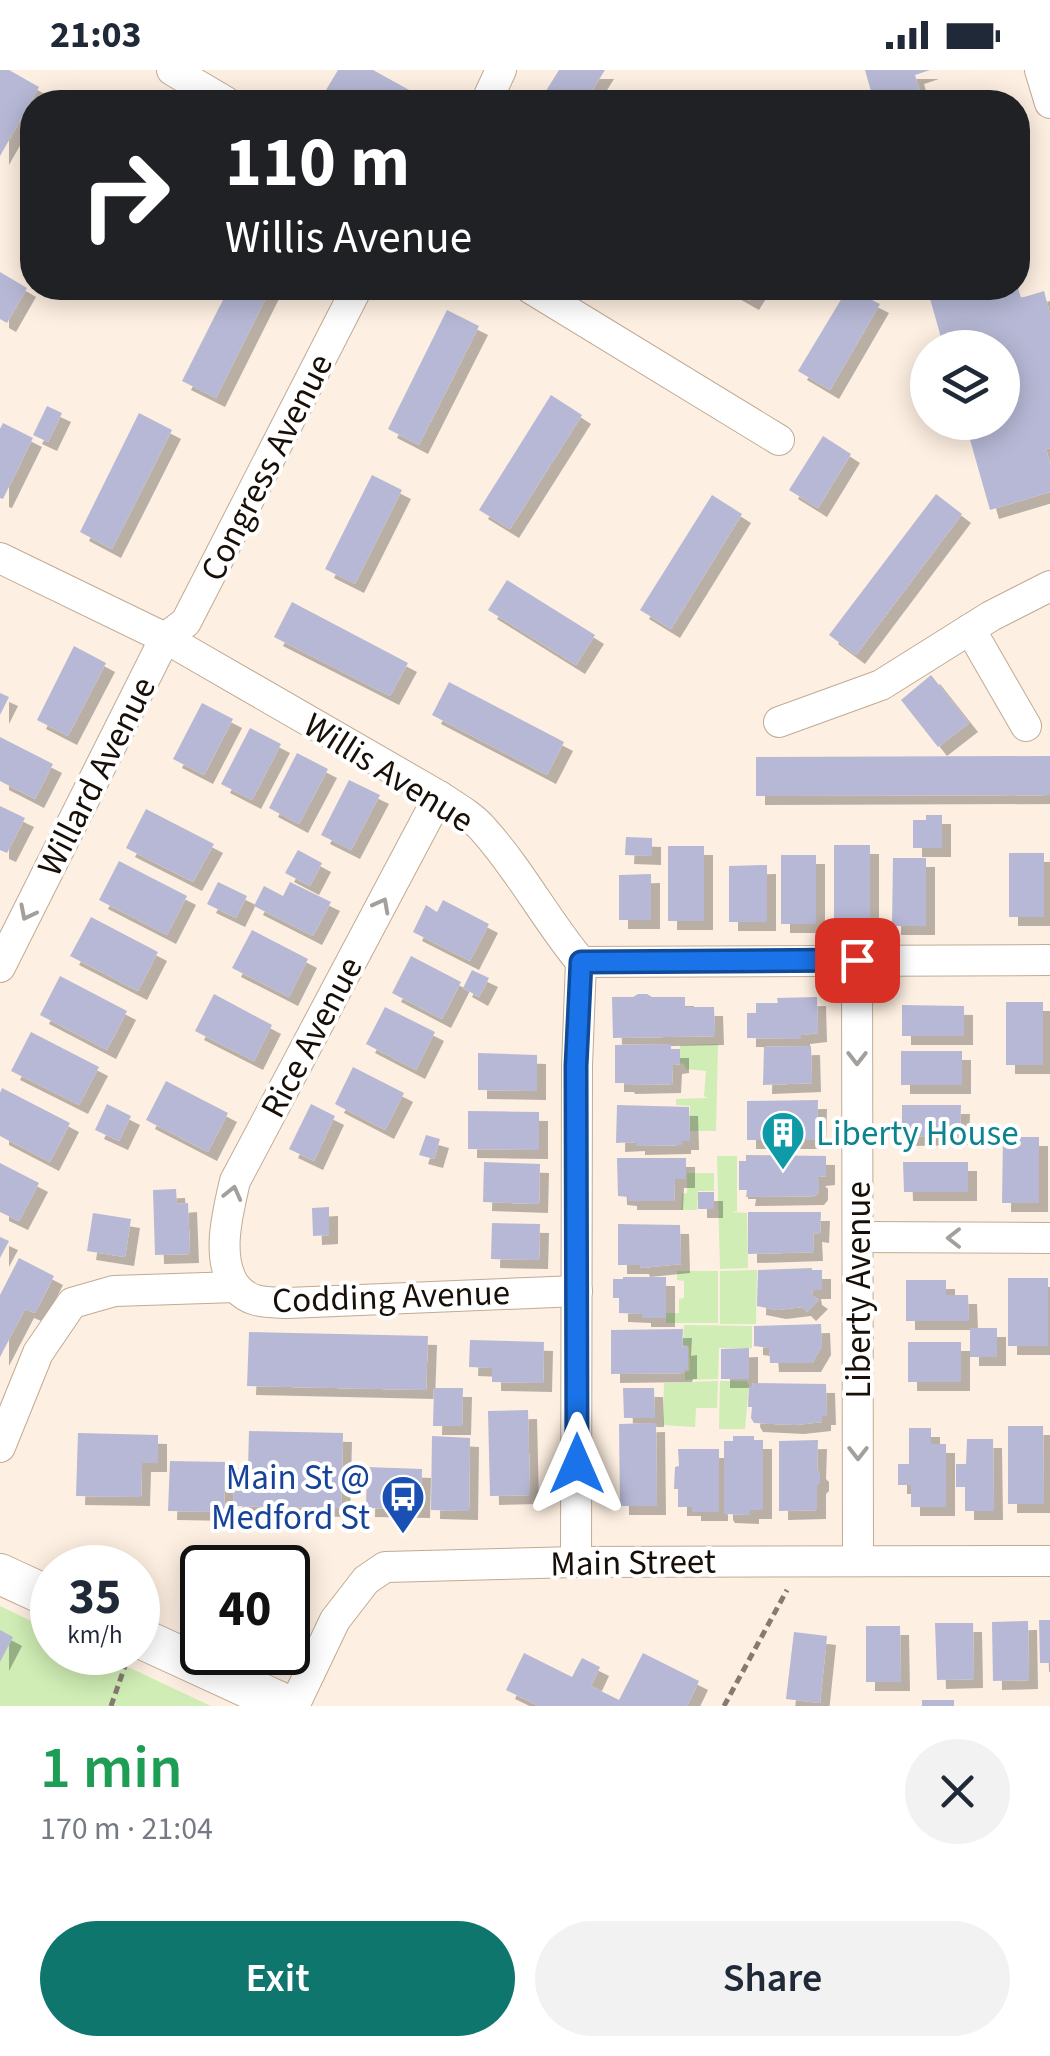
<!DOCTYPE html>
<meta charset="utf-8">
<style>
body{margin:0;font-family:"Source Sans 3",sans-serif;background:#f2f2f3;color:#1f2937;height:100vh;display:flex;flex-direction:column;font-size:38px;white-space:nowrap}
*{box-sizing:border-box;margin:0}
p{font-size:32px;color:#747a83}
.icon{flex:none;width:55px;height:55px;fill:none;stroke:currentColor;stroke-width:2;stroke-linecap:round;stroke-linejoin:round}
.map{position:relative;height:1636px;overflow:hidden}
.panel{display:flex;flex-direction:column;background:#fff;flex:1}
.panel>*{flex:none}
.top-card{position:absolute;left:20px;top:20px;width:1010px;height:210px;border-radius:40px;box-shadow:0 5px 25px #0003;background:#202124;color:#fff;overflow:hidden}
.tools{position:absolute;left:910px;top:260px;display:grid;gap:20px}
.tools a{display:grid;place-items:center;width:110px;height:110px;border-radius:50%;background:#fff;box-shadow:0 5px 25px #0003;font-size:50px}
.speed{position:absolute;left:30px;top:1475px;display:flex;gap:20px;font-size:50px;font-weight:700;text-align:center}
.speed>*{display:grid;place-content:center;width:130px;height:130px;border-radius:50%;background:#fff;box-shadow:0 5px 25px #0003;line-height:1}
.speed small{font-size:25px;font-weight:400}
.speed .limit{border:5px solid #111;border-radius:15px;background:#fff;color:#111}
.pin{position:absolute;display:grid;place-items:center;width:85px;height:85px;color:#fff;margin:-42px;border-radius:20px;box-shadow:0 5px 15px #0006}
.me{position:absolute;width:110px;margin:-55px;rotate:0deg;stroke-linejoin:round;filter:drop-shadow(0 0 8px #0008)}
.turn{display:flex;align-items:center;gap:35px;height:210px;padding:0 40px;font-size:45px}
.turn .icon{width:130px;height:130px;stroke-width:2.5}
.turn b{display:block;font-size:70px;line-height:85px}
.round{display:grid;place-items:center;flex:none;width:105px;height:105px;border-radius:52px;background:#f2f2f3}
.summary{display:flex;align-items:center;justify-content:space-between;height:170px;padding:0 40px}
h1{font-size:60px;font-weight:600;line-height:75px;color:#1e9e55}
.cta{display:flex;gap:20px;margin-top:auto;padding:20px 40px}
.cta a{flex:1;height:115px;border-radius:60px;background:#0f766e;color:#fff;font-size:40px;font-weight:600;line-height:115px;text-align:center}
.cta a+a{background:#f2f2f3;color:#1f2937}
.status{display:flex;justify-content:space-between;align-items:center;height:70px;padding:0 50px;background:#fff;direction:ltr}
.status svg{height:28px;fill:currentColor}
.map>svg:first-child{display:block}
.green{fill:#cfedb4}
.building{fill:#b6b8d5;filter:url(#shadow)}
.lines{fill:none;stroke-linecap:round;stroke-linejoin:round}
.minor-casing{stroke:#c1ab94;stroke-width:32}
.major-casing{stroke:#c1ab94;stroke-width:42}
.path{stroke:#857b70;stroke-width:5;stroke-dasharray:8 5;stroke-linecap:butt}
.minor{stroke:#fff;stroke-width:30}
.major{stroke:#fff;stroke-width:40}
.oneway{stroke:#a39f9c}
.route-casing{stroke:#114b97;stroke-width:25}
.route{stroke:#1a73e8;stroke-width:18}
.labels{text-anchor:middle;stroke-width:8;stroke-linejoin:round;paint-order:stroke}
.street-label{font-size:35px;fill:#181008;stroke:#fff}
.culture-label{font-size:35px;fill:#0d838f;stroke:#fff;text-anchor:start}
.transit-label{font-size:35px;fill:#164399;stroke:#fff;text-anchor:end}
</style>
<div class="status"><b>21:03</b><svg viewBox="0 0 49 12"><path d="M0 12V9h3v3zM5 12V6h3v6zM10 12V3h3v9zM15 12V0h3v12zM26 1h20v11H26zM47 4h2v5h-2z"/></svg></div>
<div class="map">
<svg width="1050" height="1636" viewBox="0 0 1050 1636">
<defs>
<filter id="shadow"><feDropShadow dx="9" dy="9" stdDeviation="0" flood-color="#0004"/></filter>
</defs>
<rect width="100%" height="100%" fill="#fdefe1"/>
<g class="green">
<path d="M 718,974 L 716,1061 L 690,1061 L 690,1036 L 676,1035 L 676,1029 L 708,1028 L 704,1026 L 706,1001 L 686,999 L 684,994 L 680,993 L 680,975 Z"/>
<path d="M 717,1086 L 737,1086 L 737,1141 L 731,1142 L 747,1143 L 748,1198 L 720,1199 Z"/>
<path d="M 687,1103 L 714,1103 L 714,1121 L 698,1121 L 697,1140 L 681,1140 L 682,1124 L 687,1123 Z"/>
<path d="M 757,1200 L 756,1254 L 720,1254 L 720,1201 Z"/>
<path d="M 677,1201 L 718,1201 L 718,1253 L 666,1253 L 666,1243 L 679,1243 L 679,1229 L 684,1228 L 684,1211 L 677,1210 Z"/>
<path d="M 684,1255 L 752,1256 L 752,1278 L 719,1278 L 718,1309 L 685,1310 L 685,1302 L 690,1301 L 689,1276 L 683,1275 Z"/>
<path d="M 718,1311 L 717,1338 L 696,1338 L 695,1357 L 663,1355 L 664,1313 Z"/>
<path d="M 720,1311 L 746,1311 L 749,1315 L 745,1359 L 719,1359 Z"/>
<path d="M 0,1536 L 52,1561 L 52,1582 L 98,1583 L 211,1636 L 0,1636 Z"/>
</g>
<g class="building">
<path d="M 0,0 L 9,0 L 39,17 L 0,86 Z"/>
<path d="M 338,0 L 373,0 L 431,32 L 349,32 L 326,20 Z"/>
<path d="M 559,0 L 605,0 L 585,32 L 539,32 Z"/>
<path d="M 865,0 L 930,0 L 915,5 L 923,32 L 874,32 Z"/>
<path d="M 0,202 L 27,218 L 7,253 L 0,249 Z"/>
<path d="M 229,218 L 271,218 L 216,328 L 182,311 Z"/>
<path d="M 727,218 L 758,218 L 750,231 Z"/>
<path d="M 848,218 L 880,234 L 830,320 L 798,301 Z"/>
<path d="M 927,218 L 1018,218 L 1021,228 L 1044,221 L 1050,244 L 1050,378 L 1046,379 L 1050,394 L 1050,422 L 990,440 L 965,352 L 1002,352 L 1002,278 L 944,278 Z"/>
<path d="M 447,240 L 479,256 L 419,375 L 388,359 Z"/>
<path d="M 551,325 L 582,345 L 510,459 L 479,440 Z"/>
<path d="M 47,336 L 62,343 L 48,372 L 33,365 Z"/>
<path d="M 139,343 L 172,360 L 112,479 L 80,462 Z"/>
<path d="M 3,353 L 33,368 L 3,429 L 0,428 L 0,359 Z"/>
<path d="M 823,366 L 851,384 L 818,438 L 789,420 Z"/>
<path d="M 372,405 L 402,420 L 355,514 L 325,499 Z"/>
<path d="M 936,424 L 962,444 L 856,585 L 829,565 Z"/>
<path d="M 712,425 L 742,444 L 671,559 L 640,540 Z"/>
<path d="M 507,510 L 595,565 L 576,595 L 488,540 Z"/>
<path d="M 292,532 L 408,593 L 390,626 L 274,567 Z"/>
<path d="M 74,576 L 106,593 L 68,666 L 37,650 Z"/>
<path d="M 931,605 L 969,653 L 938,677 L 901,630 Z"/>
<path d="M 449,612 L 564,672 L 547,705 L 432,645 Z"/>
<path d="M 0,623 L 9,627 L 0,645 Z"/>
<path d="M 202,633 L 233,649 L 204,705 L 173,689 Z"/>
<path d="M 250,658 L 281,674 L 252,730 L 221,714 Z"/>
<path d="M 0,667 L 53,694 L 35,729 L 0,711 Z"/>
<path d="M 297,683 L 328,699 L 299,754 L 269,738 Z"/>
<path d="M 1050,686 L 1050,725 L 756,726 L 756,687 Z"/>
<path d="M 349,710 L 380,725 L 351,780 L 321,765 Z"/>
<path d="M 0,736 L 25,748 L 7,783 L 0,780 Z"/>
<path d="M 146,739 L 214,774 L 193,812 L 126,778 Z"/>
<path d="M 926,745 L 942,745 L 942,778 L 913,778 L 913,750 L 926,750 Z"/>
<path d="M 626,767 L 652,768 L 652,786 L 625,785 Z"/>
<rect x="834" y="775" width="36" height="80"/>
<rect x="668" y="776" width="36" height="75"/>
<path d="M 298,780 L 322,793 L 310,816 L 285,803 Z"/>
<rect x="1009" y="783" width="35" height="64"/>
<rect x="781" y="785" width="35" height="69"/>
<path d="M 893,788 L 926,788 L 926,856 L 892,856 Z"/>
<path d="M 119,791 L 187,826 L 167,865 L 99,830 Z"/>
<path d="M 767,795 L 767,852 L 729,852 L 729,796 Z"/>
<path d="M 651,804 L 651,850 L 619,850 L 619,805 Z"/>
<path d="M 218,812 L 247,826 L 236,848 L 207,834 Z"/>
<path d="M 290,812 L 331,832 L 313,866 L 254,836 L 264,816 L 283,826 Z"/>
<path d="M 443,830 L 489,854 L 470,891 L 413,862 L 426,835 L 437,842 Z"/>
<path d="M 91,847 L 158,882 L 138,921 L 70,886 Z"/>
<path d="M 252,860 L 308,889 L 289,927 L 232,898 Z"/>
<path d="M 411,886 L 461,912 L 442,949 L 392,923 Z"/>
<path d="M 472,900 L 489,908 L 479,927 L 463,918 Z"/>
<path d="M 60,906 L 127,941 L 107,980 L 40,945 Z"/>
<path d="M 214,924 L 272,955 L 254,991 L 195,961 Z"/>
<path d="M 638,924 L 647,924 L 652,927 L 685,927 L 685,937 L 714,937 L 715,966 L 613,968 L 612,927 L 633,927 Z"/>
<path d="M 817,927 L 818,963 L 801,965 L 801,969 L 747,968 L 747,943 L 756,943 L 756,933 L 778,933 L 777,928 Z"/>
<rect x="1006" y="932" width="37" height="63"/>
<path d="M 902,935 L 964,936 L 964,966 L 902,966 Z"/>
<path d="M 385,937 L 435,962 L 416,1000 L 366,974 Z"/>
<path d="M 31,962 L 99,997 L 79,1035 L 11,1001 Z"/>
<path d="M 671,974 L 671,979 L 680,979 L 680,994 L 673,995 L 672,1014 L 626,1015 L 625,1013 L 615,1013 L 615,975 Z"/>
<path d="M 811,976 L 812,1013 L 763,1015 L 764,977 Z"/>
<rect x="901" y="981" width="61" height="34"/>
<path d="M 478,983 L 537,985 L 537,1021 L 478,1020 Z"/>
<path d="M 353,997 L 404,1023 L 385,1060 L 335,1034 Z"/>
<path d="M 166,1011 L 228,1043 L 208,1082 L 146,1050 Z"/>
<path d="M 2,1018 L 70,1053 L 50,1092 L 0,1066 L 0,1023 Z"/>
<path d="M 818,1030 L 817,1070 L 747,1070 L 747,1031 Z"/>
<path d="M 107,1034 L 131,1046 L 119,1071 L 95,1060 Z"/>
<path d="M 311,1034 L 335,1046 L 314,1091 L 289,1079 Z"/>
<path d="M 617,1035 L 689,1037 L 690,1071 L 682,1071 L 682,1075 L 678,1075 L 636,1076 L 636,1072 L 616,1073 Z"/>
<path d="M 902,1035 L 961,1035 L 960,1066 L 902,1067 Z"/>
<path d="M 468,1041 L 539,1042 L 539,1080 L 468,1079 Z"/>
<path d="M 426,1065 L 440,1069 L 434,1089 L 419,1085 Z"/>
<path d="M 1003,1067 L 1039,1067 L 1039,1133 L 1002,1133 Z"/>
<path d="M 746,1085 L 826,1086 L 826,1106 L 816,1107 L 819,1110 L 819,1121 L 815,1126 L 746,1127 L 747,1120 L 739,1120 L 739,1091 L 746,1091 Z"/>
<path d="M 617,1088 L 686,1088 L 686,1109 L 675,1109 L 674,1131 L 628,1131 L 628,1127 L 618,1126 Z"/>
<path d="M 484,1092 L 540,1094 L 539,1134 L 483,1132 Z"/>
<path d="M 903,1092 L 968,1092 L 968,1122 L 904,1122 Z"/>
<path d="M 0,1093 L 39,1113 L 19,1151 L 0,1142 Z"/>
<path d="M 176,1119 L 177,1134 L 188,1133 L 190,1184 L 155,1185 L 153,1120 Z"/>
<rect x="698" y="1122" width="16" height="17"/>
<path d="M 329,1137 L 329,1165 L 313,1166 L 312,1138 Z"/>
<path d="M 748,1142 L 821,1142 L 820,1164 L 813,1163 L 814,1182 L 748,1184 Z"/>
<path d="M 93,1143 L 131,1149 L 125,1187 L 87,1181 Z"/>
<path d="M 492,1153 L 540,1154 L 539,1190 L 491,1189 Z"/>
<path d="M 618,1154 L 680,1155 L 681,1194 L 641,1198 L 640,1195 L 618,1195 Z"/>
<path d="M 0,1167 L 9,1171 L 0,1188 Z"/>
<path d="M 19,1188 L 54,1206 L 35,1243 L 25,1239 L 0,1287 L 0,1225 Z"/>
<path d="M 812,1198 L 812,1200 L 822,1200 L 822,1220 L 812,1220 L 813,1226 L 819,1230 L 807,1242 L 802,1237 L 777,1240 L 757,1236 L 758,1200 Z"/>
<path d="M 623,1207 L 666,1207 L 666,1248 L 642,1248 L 642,1244 L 619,1243 L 619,1228 L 613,1228 L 613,1209 L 623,1209 Z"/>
<rect x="1008" y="1208" width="40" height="68"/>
<path d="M 906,1210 L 946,1210 L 946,1225 L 968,1225 L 969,1251 L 906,1251 Z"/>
<path d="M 821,1254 L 822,1276 L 812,1293 L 770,1293 L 769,1278 L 754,1276 L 754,1256 Z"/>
<rect x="970" y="1258" width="27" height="29"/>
<path d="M 683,1259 L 682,1277 L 688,1276 L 688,1300 L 684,1300 L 683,1303 L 611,1304 L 611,1260 Z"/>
<path d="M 249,1262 L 428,1266 L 426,1320 L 247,1316 Z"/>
<path d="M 470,1270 L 544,1272 L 543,1313 L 492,1312 L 492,1298 L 469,1297 Z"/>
<rect x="908" y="1272" width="53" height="40"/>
<path d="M 749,1278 L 749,1309 L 721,1309 L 721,1279 Z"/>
<path d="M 753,1313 L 826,1314 L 827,1346 L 822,1346 L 822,1352 L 795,1355 L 754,1353 L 751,1348 L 752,1337 L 748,1337 L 749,1317 L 752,1317 Z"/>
<path d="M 434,1318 L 463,1318 L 462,1356 L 433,1356 Z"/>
<path d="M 623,1318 L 654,1318 L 655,1348 L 624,1348 Z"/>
<path d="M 528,1340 L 530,1425 L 490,1426 L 488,1341 Z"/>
<path d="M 656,1353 L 657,1436 L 620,1436 L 619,1354 Z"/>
<path d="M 1008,1356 L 1043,1356 L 1044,1434 L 1008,1434 Z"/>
<path d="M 909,1358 L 931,1358 L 931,1374 L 946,1374 L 946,1437 L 911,1437 L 911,1415 L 898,1415 L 898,1394 L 909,1394 Z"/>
<path d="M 249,1361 L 343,1363 L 341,1438 L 233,1436 L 234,1398 L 248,1398 Z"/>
<path d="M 78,1363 L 158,1365 L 158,1393 L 142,1393 L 141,1427 L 76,1426 Z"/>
<path d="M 432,1366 L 470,1368 L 469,1441 L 431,1440 Z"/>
<path d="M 733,1366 L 754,1366 L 754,1370 L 763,1370 L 763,1440 L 750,1440 L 750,1445 L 726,1444 L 724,1441 L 724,1371 L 733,1371 Z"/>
<path d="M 967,1369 L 993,1369 L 994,1441 L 965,1441 L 965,1417 L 956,1417 L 956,1394 L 966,1394 Z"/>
<path d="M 818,1370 L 817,1400 L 820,1403 L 820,1412 L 817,1415 L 817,1440 L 779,1441 L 779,1371 Z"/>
<path d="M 678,1379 L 719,1379 L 719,1442 L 692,1442 L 692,1437 L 678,1437 L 678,1419 L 674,1419 L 675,1397 L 679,1396 Z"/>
<path d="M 170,1391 L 225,1392 L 224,1442 L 168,1441 Z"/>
<path d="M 367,1397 L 422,1399 L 421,1439 L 366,1438 Z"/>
<path d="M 1039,1550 L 1050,1550 L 1050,1593 L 1040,1593 Z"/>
<path d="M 1028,1551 L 1029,1610 L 993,1611 L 992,1552 Z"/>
<path d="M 935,1553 L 973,1553 L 974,1609 L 937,1610 Z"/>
<path d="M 866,1556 L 900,1556 L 901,1612 L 866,1612 Z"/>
<path d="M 0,1560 L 13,1567 L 0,1592 Z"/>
<path d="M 794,1562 L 827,1566 L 820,1633 L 786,1629 Z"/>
<path d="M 524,1583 L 572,1607 L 582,1588 L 600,1597 L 591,1616 L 619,1630 L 643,1583 L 699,1611 L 687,1636 L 539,1636 L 506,1620 Z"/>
<rect x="922" y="1630" width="32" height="6"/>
</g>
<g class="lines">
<defs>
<g id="minor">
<path d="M 172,0 L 226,32"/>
<path d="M 1040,0 L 1050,33"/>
<path d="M 486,32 L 501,0"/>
<path d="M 530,218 L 779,370"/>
<path d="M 0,488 L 165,568 L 439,726 C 454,736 472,746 483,759 C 520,800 546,850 581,892"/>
<path d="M 970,559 L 1026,656"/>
<path d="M 779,652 L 881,615 L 991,546 L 1050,516"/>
<path d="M 857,890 L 858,1490"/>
<path d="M 581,892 L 1050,890"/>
<path d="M 0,897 L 165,568 L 186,552 L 357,218"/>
<path d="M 858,1167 L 1050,1168"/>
<path d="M 236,1217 C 215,1189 228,1142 235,1111 L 439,726"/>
<path d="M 0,1377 L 38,1283 L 72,1233 L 114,1221 L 236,1217 C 250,1234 268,1232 288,1233 L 577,1221"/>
<path d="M 576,1492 L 577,996 L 581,892"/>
<path d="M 294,1636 L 335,1550 L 366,1510 L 385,1497 L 576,1492 L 1050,1491"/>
</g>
<g id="major">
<path d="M 0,1504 L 52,1528"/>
<path d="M 138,1567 L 288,1636"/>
</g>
</defs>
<use href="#minor" class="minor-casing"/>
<use href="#major" class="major-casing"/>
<g class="path">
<path d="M 111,1636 L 125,1596"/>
<path d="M 724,1636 L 787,1520"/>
</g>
<use href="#minor" class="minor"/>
<use href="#major" class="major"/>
</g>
<defs><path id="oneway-chevron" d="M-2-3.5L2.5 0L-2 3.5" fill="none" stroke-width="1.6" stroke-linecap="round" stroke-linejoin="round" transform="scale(2.5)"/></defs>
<g class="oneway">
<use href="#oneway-chevron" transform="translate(382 835) rotate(-62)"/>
<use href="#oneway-chevron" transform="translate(27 843) rotate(117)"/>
<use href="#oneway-chevron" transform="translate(857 988) rotate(90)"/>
<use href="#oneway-chevron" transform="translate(233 1123) rotate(-76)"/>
<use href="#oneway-chevron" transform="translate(954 1168) rotate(-180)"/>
<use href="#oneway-chevron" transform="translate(858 1383) rotate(90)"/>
</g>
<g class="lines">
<defs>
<path id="route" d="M 577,1394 L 576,996 L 581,892 L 857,890"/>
</defs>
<use href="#route" class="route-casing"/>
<use href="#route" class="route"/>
</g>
<defs>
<symbol id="building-pin" viewBox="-11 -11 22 30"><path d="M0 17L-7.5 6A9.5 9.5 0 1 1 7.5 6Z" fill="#0f9aa8" stroke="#fff"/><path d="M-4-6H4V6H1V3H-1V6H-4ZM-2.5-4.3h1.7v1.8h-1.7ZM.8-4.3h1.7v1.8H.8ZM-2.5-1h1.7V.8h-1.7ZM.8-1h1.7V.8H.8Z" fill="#fff"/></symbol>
<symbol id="bus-pin" viewBox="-11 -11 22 30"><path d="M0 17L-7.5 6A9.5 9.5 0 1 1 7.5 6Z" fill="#1a4fb4" stroke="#fff"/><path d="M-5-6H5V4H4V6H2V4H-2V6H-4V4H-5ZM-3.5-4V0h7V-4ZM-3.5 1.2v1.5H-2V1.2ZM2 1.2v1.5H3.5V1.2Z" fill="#fff"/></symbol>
</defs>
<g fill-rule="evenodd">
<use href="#building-pin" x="758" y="1038" width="50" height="68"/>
<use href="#bus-pin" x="378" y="1402" width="50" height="68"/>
</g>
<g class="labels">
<g class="street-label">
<text transform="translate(266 397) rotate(-63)" y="12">Congress Avenue</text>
<text transform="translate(389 702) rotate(32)" y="12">Willis Avenue</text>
<text transform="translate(96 706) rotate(-63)" y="12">Willard Avenue</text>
<text transform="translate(311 967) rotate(-62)" y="12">Rice Avenue</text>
<text transform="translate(858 1220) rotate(-90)" y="12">Liberty Avenue</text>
<text transform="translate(391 1226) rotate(-2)" y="12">Codding Avenue</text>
<text transform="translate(633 1492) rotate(-1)" y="12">Main Street</text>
</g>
<g class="culture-label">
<text x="816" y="1075">Liberty House</text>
</g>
<g class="transit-label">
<text x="370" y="1419">Main St @<tspan x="370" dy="40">Medford St</tspan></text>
</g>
</g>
</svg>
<div class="tools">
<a><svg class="icon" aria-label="layers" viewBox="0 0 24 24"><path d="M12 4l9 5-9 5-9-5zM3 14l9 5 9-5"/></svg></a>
</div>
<div class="speed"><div>35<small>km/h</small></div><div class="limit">40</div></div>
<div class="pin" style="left:857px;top:890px;background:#d93025"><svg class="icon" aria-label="arrive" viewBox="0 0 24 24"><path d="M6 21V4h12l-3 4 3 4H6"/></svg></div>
<svg class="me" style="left:577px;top:1394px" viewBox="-20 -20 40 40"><path d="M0-17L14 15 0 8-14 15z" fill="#1a73e8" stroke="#fff" stroke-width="4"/></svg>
<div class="top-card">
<div class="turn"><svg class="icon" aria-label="right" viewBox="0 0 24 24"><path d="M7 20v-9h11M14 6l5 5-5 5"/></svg><div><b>110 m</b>Willis Avenue</div></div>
</div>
</div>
<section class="panel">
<div class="summary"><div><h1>1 min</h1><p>170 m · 21:04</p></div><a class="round"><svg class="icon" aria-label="close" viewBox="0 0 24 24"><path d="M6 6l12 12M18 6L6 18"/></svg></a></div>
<div class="cta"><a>Exit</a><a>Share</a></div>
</section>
